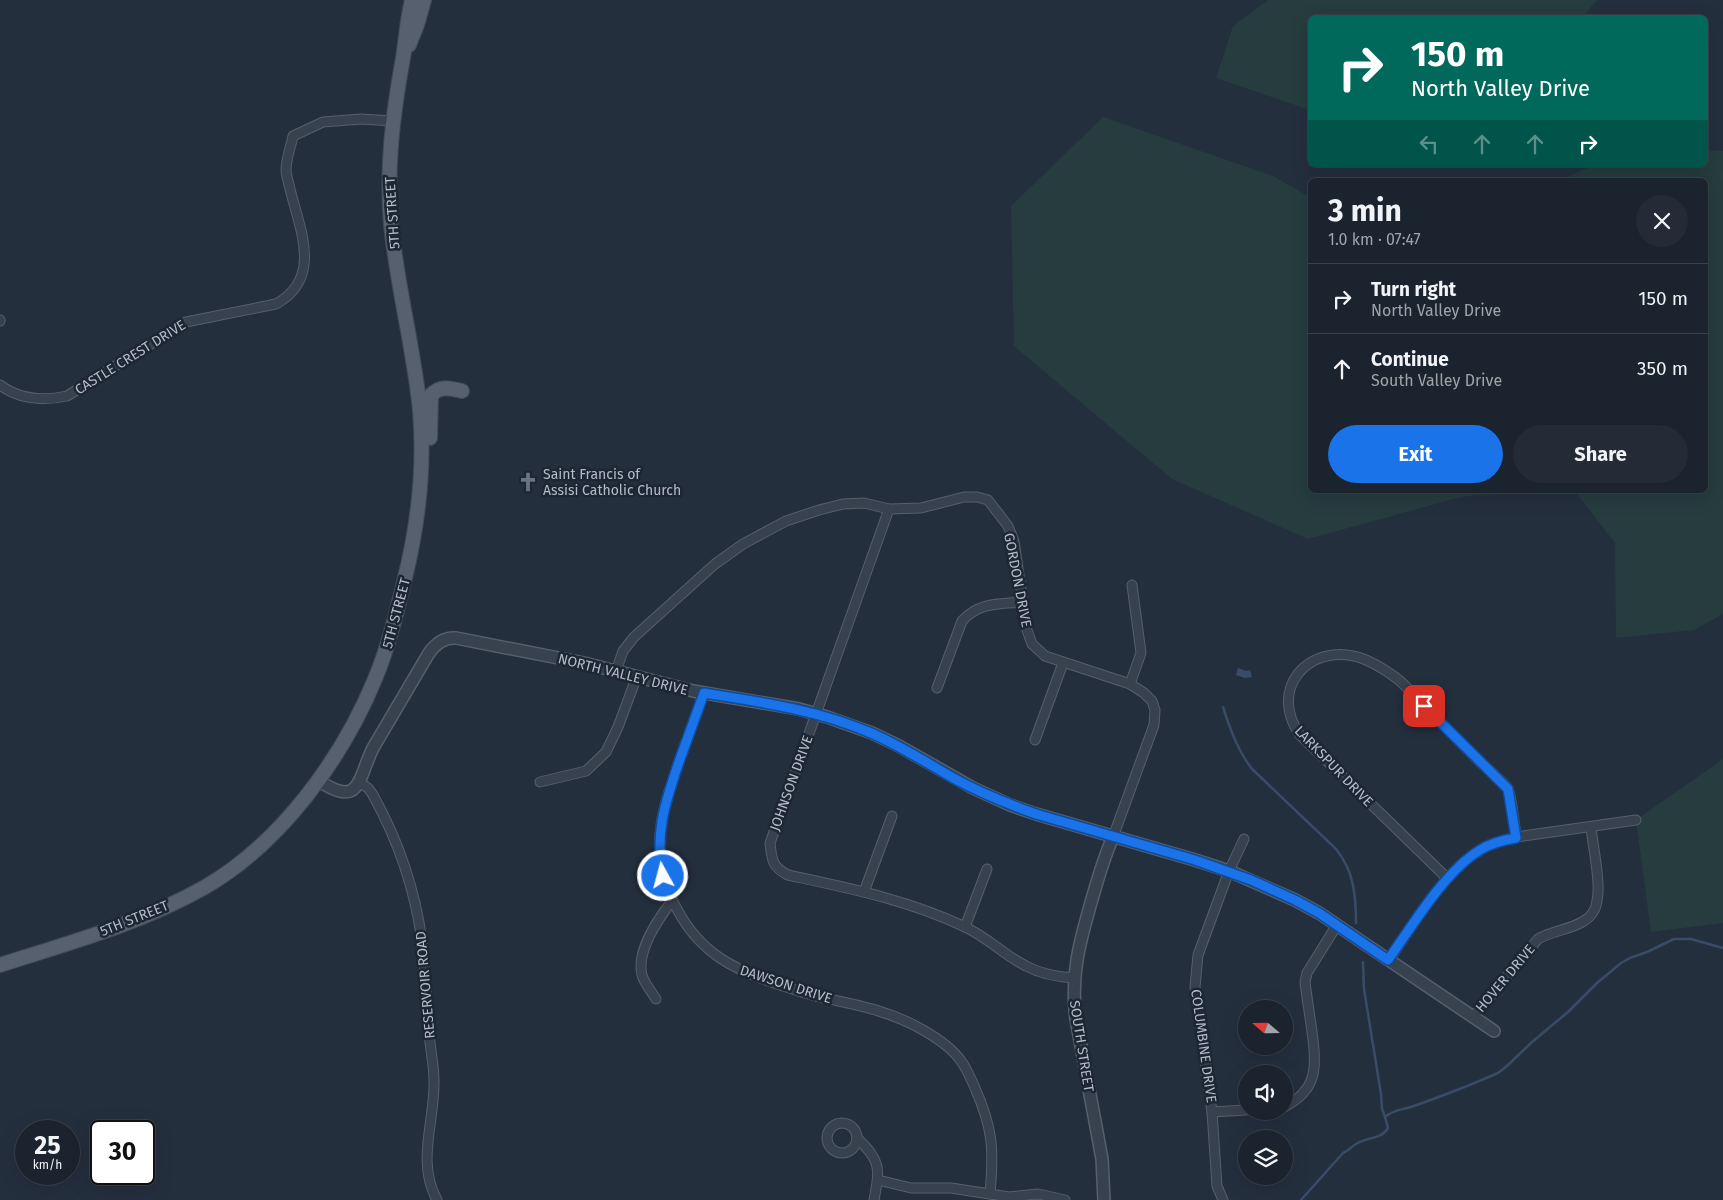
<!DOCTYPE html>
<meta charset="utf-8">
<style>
body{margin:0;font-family:"Fira Sans",sans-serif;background:#242b36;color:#f1f3f6;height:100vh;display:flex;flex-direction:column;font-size:19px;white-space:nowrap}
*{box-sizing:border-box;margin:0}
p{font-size:16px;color:#a0a4aa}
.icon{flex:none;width:28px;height:28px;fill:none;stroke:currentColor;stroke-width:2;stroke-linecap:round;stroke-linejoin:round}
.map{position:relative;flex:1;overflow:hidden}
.drawer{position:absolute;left:1308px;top:178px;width:400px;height:315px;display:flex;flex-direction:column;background:#1b232e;border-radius:8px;box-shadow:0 5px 20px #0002,0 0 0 1px #39404a}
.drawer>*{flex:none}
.guide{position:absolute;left:1308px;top:15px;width:400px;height:152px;border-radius:8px;box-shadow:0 5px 20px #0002,0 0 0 1px #39404a;background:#00695c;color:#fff;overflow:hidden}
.needle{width:32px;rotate:290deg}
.fabs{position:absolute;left:1238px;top:1000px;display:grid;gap:10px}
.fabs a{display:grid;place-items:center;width:55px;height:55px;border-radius:50%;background:#1b232e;box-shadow:0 5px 20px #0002,0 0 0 1px #39404a;font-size:25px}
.speed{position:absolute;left:15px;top:1120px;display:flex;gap:10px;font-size:25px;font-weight:700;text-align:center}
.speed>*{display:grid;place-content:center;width:65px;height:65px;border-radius:50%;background:#1b232e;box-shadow:0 5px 20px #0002,0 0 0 1px #39404a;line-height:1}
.speed small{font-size:12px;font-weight:400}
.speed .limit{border:2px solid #111;border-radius:8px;background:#fff;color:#111}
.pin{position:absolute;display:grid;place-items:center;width:42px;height:42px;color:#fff;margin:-21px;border-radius:10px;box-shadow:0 2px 8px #0006}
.me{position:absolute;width:55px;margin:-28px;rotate:353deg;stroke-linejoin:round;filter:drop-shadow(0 0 4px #0008)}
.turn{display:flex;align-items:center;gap:18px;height:105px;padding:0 20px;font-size:22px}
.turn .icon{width:65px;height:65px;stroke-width:2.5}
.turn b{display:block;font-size:35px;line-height:42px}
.lanes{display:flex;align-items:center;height:48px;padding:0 20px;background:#0003;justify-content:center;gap:25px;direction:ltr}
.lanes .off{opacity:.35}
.round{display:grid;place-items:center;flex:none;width:52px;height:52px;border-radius:26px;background:#242b36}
.overview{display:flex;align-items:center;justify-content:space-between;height:85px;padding:0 20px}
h1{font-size:30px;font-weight:700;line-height:38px}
.cta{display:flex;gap:10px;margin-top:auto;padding:10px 20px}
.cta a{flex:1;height:58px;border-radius:30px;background:#1a73e8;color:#fff;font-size:20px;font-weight:700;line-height:58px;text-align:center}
.cta a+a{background:#242b36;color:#f1f3f6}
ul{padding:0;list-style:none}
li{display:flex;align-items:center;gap:15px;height:70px;padding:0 20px;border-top:1px solid #39404a}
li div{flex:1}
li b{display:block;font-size:19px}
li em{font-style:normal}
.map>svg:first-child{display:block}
.green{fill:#263c3f}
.water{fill:#394c67}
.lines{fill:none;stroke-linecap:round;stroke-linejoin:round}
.stream{stroke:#394c67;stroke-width:2.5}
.minor-casing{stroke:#565f6c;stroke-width:11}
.tertiary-casing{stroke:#565f6c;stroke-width:14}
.primary-casing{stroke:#414a57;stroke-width:16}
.minor{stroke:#38414e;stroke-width:9}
.tertiary{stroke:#38414e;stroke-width:11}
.primary{stroke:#56606e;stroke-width:14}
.route-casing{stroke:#114b97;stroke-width:12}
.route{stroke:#1a73e8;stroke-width:9}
.labels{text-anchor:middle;stroke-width:5;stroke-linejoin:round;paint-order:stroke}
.street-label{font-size:14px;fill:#b4bcc9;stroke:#1d2633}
.poi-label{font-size:14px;fill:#b4bcc9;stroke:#1d2633;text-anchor:start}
</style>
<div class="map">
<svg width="1723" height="1200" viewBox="0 0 1723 1200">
<rect width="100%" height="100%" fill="#242f3e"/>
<g class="green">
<path d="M 1268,0 L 1597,0 L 1583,17 L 1310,18 L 1310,110 L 1216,78 L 1233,26 Z"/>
<path d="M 1103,117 L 1273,176 L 1310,197 L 1310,490 L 1529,490 L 1461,497 L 1308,539 L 1172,479 L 1014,346 L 1011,206 Z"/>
<path d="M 1705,150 L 1723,151 L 1723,614 L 1694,630 L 1616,638 L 1615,543 L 1574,490 L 1705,490 L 1705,180 L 1561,180 L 1594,165 L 1705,165 Z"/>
<path d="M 1723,759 L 1723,923 L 1651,932 L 1636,820 Z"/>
</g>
<path class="water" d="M 1238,668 L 1246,671 L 1250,670 L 1252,677 L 1245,678 L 1236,675 Z"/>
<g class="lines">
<g class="stream">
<path d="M 1223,707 C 1230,729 1238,751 1252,769 L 1336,849 C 1354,871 1356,896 1356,923"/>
<path d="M 1363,962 L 1364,989 L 1381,1094 L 1382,1109 L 1385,1117"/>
<path d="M 1301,1200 L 1343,1153 C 1348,1151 1351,1147 1356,1144 C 1366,1137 1381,1140 1388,1128 L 1385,1117 C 1394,1109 1403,1110 1414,1106 C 1442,1096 1471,1085 1498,1073 L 1507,1066 L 1532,1042 L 1568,1012 L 1597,983 L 1621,963 L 1630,958 L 1647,952 L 1674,939 L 1691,939 L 1723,948"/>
</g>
<defs>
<g id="minor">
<path d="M 0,320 L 0,321"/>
<path d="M 0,385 C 20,400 44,401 67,396 L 186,322 L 276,304 C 323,278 300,230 290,189 C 289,183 286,176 286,170 C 286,159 291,146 293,136 L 323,122 L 361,119 L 393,121"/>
<path d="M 889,509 L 770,843 C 772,860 772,867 788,875 C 848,888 909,900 965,927 C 987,937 1004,955 1026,966 C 1041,974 1057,977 1074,978"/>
<path d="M 616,671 L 623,651 L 634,637 L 715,564 L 743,544 L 786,521 L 819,510 L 843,504 L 864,503 L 889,509 L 921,508 L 964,497 L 977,497 L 988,500 L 1008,526 L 1014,541 L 1027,630 L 1032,644 L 1045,656 L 1130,684 L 1144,693 L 1152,701 L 1155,710 L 1154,725 L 1113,837"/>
<path d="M 1130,684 L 1141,653 L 1132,585"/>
<path d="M 937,688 L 962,621 C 979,602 1000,604 1023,602"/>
<path d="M 704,693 C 695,718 686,743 677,768 C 671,787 663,805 661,826 C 657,855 662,884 677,909 C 700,953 734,970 780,985 C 793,989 806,994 820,997 C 856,1005 891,1011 923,1030 C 937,1038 952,1048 961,1061 C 967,1069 971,1079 975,1088 C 993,1129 994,1149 990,1194"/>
<path d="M 1035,740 L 1063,663"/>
<path d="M 540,782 L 586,771 L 606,752 L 618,727 L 637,676"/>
<path d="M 360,783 L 368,788 L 373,795 C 398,840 415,890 422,941 C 426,972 426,1002 429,1032 C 430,1048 434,1065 434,1081 C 435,1121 416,1162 437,1200"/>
<path d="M 1447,878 L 1300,735 C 1268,690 1307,643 1358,657 C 1371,661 1384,669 1395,677 C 1405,684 1413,695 1422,703 C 1441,722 1459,741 1478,760 C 1485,767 1503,781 1508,789 C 1511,795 1515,828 1516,837"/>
<path d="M 864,892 L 892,816"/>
<path d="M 965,927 L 987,869"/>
<path d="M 1389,960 C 1413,925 1444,872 1480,850 C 1491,843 1503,840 1516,837 L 1636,820"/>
<path d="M 656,999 C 652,992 644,983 642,975 C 636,952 658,919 672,901"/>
<path d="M 1473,1017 L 1538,939 C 1552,931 1571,929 1582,922 C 1590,918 1596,910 1597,901 C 1601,882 1593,848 1591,827"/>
<path d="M 1284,1107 C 1318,1090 1317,1066 1312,1032 C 1310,1016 1307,999 1305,982 L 1307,973 L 1337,925"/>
<path d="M 1212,1112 L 1246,1110"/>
<circle cx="842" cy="1138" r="15"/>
<path d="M 857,1138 C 881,1161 880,1168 874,1200"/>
<path d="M 878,1180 L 911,1188 L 951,1188 L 1009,1197 L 1038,1194 L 1065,1200"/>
<path d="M 1223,1200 L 1217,1186 L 1212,1112 L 1195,987 L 1198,955 L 1229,871 L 1244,839"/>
</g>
<g id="tertiary">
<path d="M 318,780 C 361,810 358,778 373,748 L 429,653 C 436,643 444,637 456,638 L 584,663 L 693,691 L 799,709 L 827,717 L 872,733 L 899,746 L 973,788 L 1010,805 L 1036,814 L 1195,860 L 1229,871 L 1295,900 L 1319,913 L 1494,1031"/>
<path d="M 1104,1200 L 1102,1159 L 1076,1019 C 1070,975 1080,941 1092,899 C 1098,878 1104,857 1113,837"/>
</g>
<g id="primary">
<path d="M 409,45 L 417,25 L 424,0"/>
<path d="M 430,438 L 431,395 C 441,385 450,388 462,391"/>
<path d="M 0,965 C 69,943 142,923 205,887 C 281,843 342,759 375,679 C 388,648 396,615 404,582 C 418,526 425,469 420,411 C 414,348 397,287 391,224 C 386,168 393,113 403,58 C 406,39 407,20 412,0"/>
</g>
</defs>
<use href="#minor" class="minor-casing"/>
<use href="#tertiary" class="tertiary-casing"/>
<use href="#primary" class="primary-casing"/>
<use href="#minor" class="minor"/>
<use href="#tertiary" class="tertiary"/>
<use href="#primary" class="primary"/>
</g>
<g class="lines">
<defs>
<path id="route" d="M 663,876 C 654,833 666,800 680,759 C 688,737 696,715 704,693 C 761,702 818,710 871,733 C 901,746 927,763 955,779 C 981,793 1008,804 1036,814 L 1195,860 L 1251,880 L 1295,900 L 1319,913 L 1388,960 C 1413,925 1444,872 1480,850 C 1491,843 1503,840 1516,838 L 1508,789 L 1424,706"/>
</defs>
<use href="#route" class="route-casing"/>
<use href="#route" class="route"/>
</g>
<defs>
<symbol id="church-bare" viewBox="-9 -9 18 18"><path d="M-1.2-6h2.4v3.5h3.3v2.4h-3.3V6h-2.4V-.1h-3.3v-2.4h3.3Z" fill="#6b7280" stroke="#1d2633" stroke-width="2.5" paint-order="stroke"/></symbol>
</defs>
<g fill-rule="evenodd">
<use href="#church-bare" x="514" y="468" width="28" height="28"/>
</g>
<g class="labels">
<g class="street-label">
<text transform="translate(392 213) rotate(-94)" y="5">5TH STREET</text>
<text transform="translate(130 357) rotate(-32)" y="5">CASTLE CREST DRIVE</text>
<text transform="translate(1018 580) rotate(79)" y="5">GORDON DRIVE</text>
<text transform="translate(396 613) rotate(-75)" y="5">5TH STREET</text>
<text transform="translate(623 674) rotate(14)" y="5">NORTH VALLEY DRIVE</text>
<text transform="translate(1334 766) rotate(46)" y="5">LARKSPUR DRIVE</text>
<text transform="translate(791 783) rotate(-70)" y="5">JOHNSON DRIVE</text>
<text transform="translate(134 918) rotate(-22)" y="5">5TH STREET</text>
<text transform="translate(1505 978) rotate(-50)" y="5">HOVER DRIVE</text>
<text transform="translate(786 984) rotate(18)" y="5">DAWSON DRIVE</text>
<text transform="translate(425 985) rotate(-95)" y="5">RESERVOIR ROAD</text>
<text transform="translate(1082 1046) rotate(81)" y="5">SOUTH STREET</text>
<text transform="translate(1204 1046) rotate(82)" y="5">COLUMBINE DRIVE</text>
</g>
<g class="poi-label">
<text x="543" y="479">Saint Francis of<tspan x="543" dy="16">Assisi Catholic Church</tspan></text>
</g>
</g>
</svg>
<div class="fabs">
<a><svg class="needle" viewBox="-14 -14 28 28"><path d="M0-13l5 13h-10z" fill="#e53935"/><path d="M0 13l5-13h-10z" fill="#a0a4aa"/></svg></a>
<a><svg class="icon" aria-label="sound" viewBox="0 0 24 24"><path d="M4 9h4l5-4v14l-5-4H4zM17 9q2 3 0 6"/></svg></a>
<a><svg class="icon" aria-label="layers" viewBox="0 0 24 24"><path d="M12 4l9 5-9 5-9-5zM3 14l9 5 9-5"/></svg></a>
</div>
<div class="speed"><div>25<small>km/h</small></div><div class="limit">30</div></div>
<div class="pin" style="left:1424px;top:706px;background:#d93025"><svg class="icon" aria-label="arrive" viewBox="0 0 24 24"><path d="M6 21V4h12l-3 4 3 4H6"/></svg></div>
<svg class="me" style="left:663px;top:876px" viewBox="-20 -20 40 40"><circle r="17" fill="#1a73e8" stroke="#fff" stroke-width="3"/><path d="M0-11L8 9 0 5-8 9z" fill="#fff"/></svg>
<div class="guide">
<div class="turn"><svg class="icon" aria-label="right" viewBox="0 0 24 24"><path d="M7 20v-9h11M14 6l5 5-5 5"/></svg><div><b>150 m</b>North Valley Drive</div></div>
<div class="lanes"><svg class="icon off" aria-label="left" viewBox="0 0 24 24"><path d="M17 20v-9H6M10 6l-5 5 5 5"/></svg><svg class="icon off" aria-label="ahead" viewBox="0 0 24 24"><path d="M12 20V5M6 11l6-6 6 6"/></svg><svg class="icon off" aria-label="ahead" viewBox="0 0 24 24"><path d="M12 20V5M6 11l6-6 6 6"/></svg><svg class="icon" aria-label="right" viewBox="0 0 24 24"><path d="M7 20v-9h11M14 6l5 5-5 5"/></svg></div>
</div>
<section class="drawer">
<div class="overview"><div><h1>3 min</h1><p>1.0 km · 07:47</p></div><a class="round"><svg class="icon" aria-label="close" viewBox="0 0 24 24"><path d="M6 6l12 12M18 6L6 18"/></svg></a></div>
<ul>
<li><svg class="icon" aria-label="right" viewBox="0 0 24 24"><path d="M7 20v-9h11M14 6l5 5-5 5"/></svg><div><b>Turn right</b><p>North Valley Drive</p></div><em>150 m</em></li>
<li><svg class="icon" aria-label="ahead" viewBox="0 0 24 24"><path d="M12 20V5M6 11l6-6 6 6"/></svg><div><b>Continue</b><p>South Valley Drive</p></div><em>350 m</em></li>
</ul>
<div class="cta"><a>Exit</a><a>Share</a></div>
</section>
</div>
